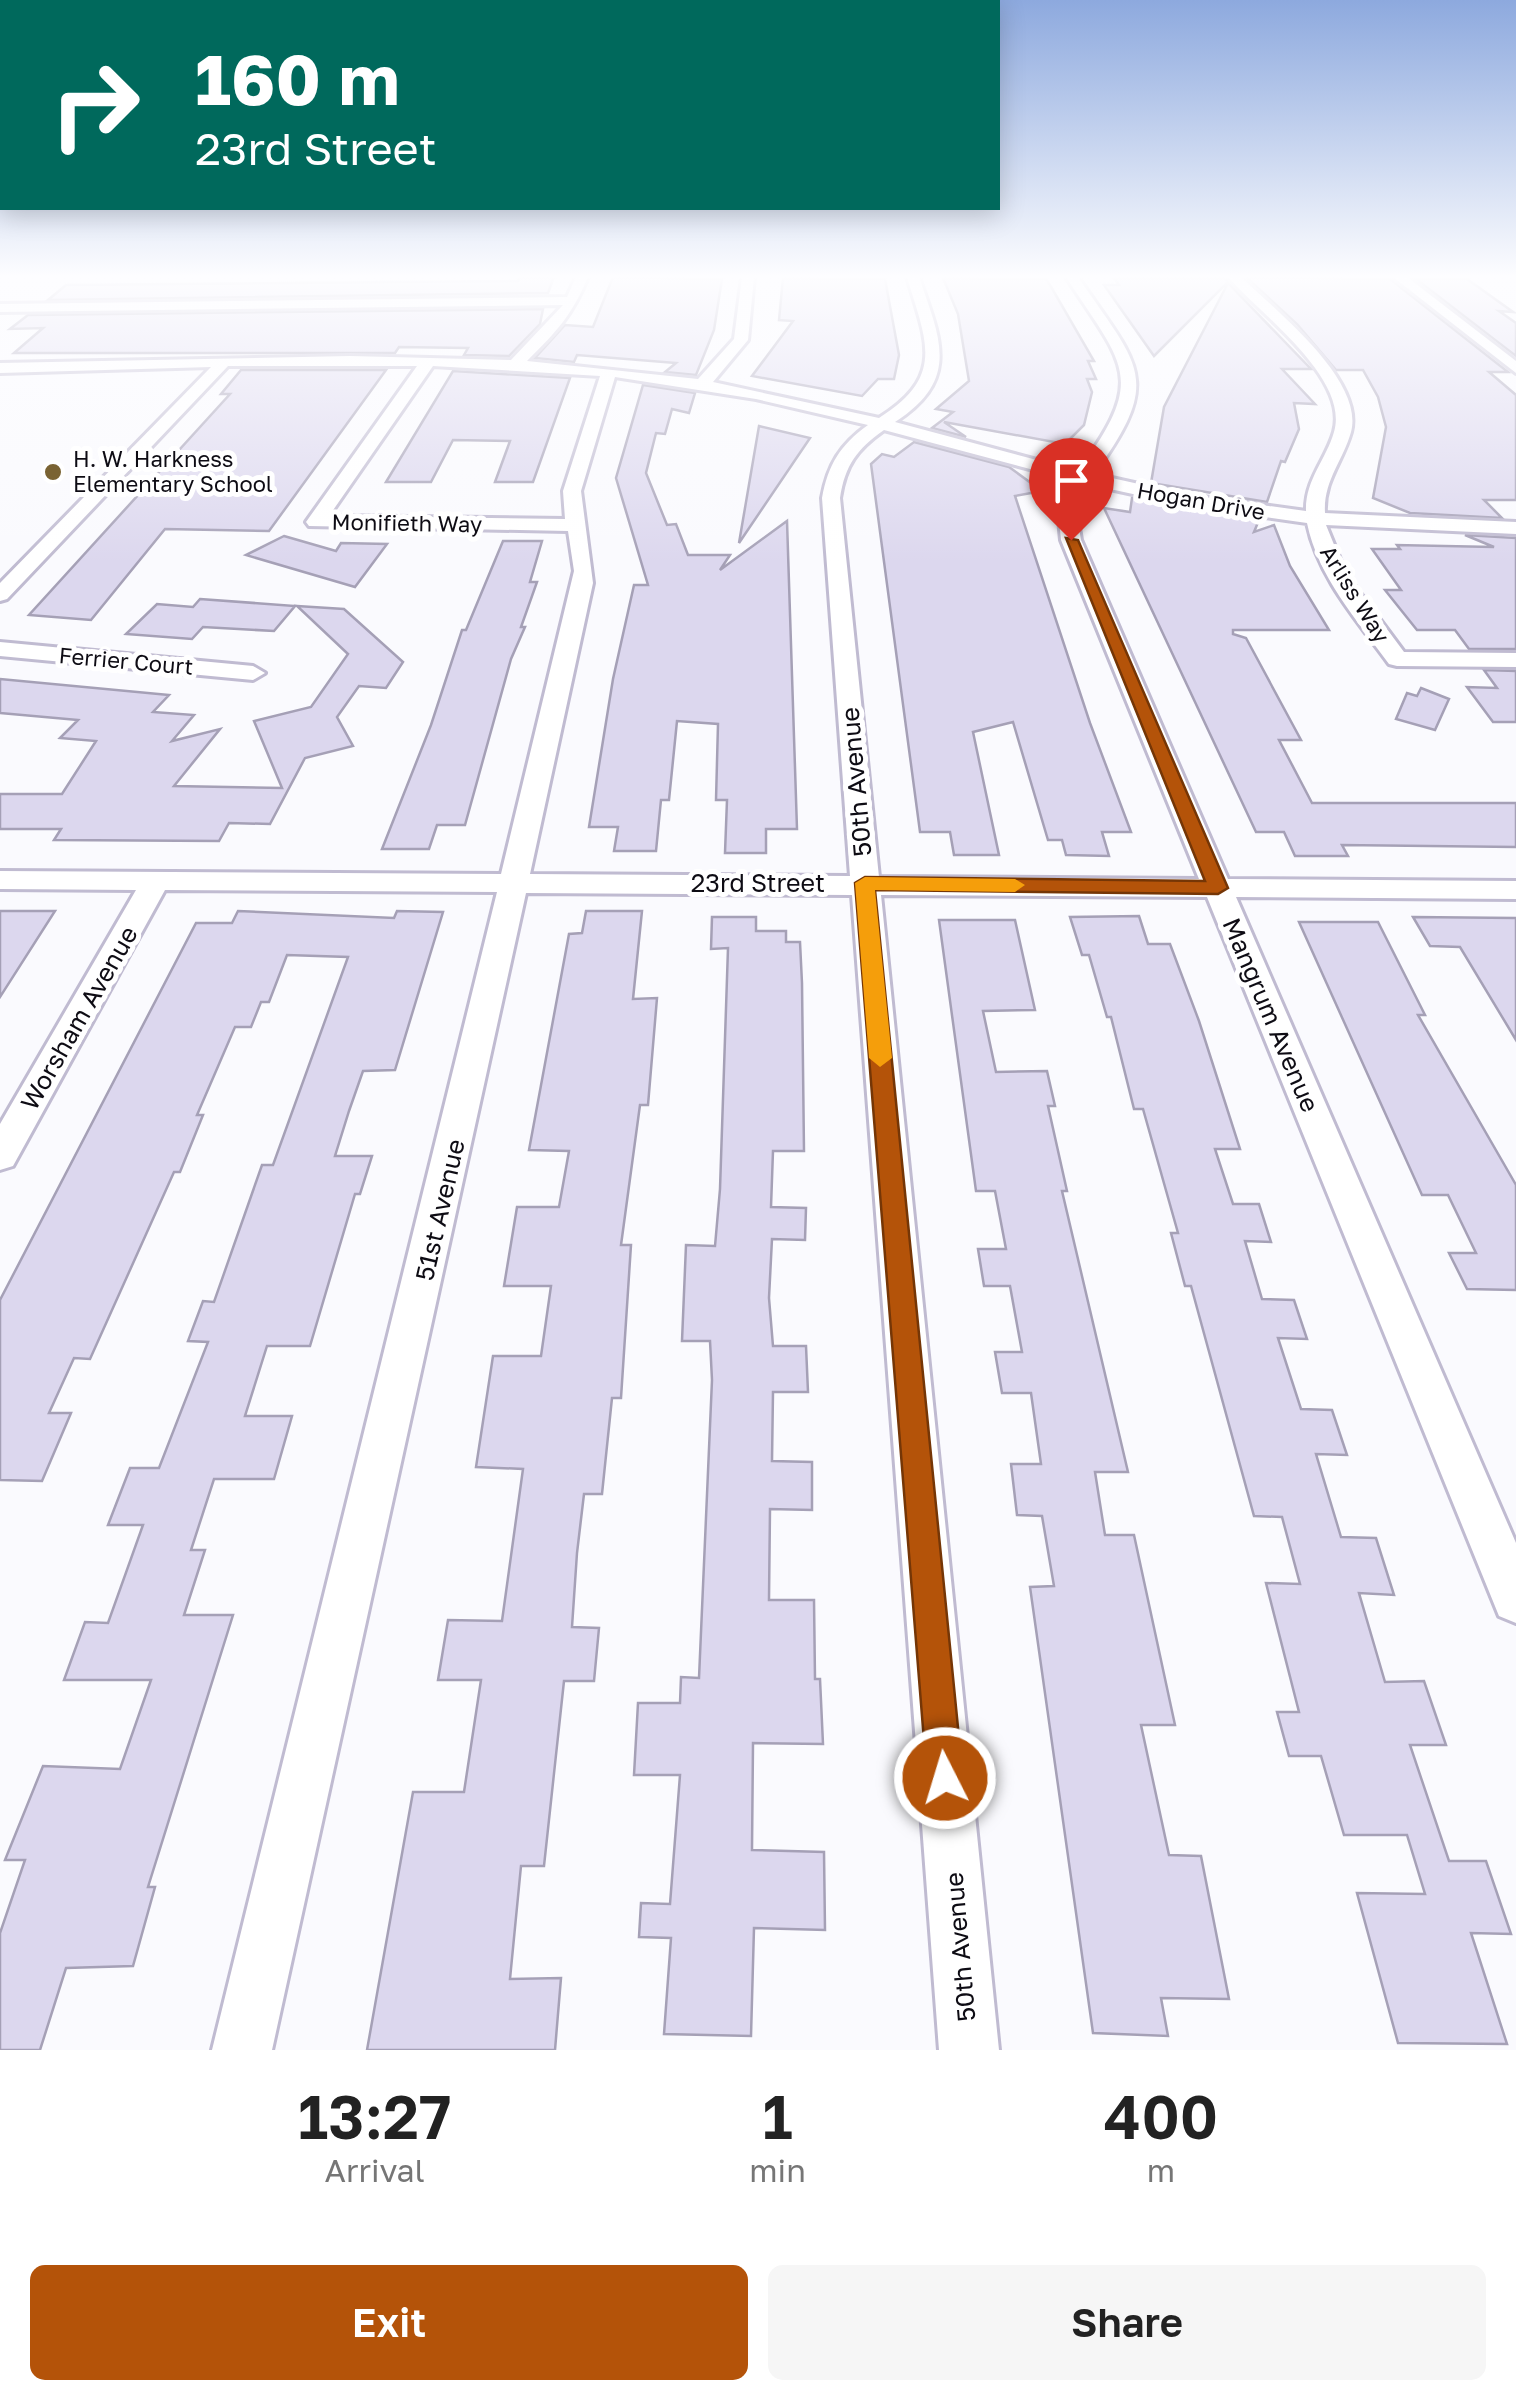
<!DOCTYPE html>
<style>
body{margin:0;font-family:"Golos Text",sans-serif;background:#f6f6f6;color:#222;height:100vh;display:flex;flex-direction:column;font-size:38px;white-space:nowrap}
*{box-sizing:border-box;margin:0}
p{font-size:32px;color:#767676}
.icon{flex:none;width:55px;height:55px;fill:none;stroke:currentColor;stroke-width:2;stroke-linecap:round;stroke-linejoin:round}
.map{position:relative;height:2050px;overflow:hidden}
.side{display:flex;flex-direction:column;background:#fff;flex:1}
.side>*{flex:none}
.top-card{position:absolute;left:0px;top:0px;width:1000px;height:210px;box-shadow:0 5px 25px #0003;background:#00695c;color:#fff;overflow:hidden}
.pin{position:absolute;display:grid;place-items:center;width:85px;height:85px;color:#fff;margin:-102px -42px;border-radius:50% 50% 50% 0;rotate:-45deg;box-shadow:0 0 10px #0007}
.pin .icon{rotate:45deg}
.me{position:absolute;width:110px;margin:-55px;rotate:355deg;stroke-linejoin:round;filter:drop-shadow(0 0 8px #0008)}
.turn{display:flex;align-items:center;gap:35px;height:210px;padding:0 30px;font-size:45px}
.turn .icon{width:130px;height:130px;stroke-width:2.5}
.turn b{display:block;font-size:70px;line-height:85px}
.eta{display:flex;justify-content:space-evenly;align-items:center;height:170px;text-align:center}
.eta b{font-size:60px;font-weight:600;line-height:70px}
.cta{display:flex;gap:20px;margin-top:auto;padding:20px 30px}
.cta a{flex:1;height:115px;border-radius:15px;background:#b45309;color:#fff;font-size:40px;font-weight:600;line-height:115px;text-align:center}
.cta a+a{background:#f6f6f6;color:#222}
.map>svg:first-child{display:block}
.building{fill:#dcd7ee;stroke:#a5a0b6;stroke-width:2.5}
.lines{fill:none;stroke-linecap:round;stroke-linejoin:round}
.street-casing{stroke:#c0bbd1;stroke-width:6}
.street{fill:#fff;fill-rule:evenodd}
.route{fill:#b45309;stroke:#753606;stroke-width:2.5}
.slow{fill:#f59e0b}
.poi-dot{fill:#7a6333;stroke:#fff;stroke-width:4}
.labels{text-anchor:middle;stroke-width:10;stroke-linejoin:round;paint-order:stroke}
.far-poi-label{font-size:22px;fill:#0e0c14;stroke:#fff;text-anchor:start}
.far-street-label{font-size:22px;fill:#0e0c14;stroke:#fff}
.street-label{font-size:25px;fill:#0e0c14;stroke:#fff}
</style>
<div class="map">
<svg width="1516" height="2050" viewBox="0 0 1516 2050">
<rect width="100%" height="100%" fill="#fafafe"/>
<g class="building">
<path d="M 520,277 L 554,277 L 548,293 L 48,300 L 66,285 L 518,281 Z"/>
<path d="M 613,277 L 722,279 L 714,330 L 696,375 L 665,372 L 676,363 L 577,355 L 574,362 L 535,358 L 565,325 L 593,327 Z"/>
<path d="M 1246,277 L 1390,279 L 1508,372 L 1489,372 L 1516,395 L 1516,500 L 1484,500 L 1502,518 L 1410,513 L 1373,498 L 1386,427 L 1378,397 L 1363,370 L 1336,370 L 1297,324 Z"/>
<path d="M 783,278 L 885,279 L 899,355 L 894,379 L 878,379 L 862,396 L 752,376 L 793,321 L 779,320 Z"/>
<path d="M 943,278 L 1046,279 L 1050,285 L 1094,361 L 1088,361 L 1096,379 L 1087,379 L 1092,392 L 1084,425 L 1065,444 L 944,422 L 966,437 L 932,428 L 953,412 L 936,409 L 969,381 L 958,314 Z"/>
<path d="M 1114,278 L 1225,278 L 1228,282 L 1154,356 L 1104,285 L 1119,285 Z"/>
<path d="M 1416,279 L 1467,279 L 1513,312 L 1499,311 L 1516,323 L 1516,356 Z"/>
<path d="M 1228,283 L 1311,369 L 1282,369 L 1315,404 L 1294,403 L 1299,429 L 1285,462 L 1281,461 L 1267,502 L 1151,483 L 1164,407 Z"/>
<path d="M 543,309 L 540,324 L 509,356 L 464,355 L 468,348 L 399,347 L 395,353 L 14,353 L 43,328 L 10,329 L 28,315 Z"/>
<path d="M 241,370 L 386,370 L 269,531 L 165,529 L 91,620 L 29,615 L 230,394 L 221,394 Z"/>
<path d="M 453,371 L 570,378 L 533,482 L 495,482 L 510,441 L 453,440 L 431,482 L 386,482 Z"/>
<path d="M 643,385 L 695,393 L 689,413 L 672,409 L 665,434 L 656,433 L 646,473 L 667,525 L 676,524 L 688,555 L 730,555 L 720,570 L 787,521 L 797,829 L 766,829 L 766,853 L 725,853 L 727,800 L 716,800 L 718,724 L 677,721 L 669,800 L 661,800 L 656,851 L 614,851 L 618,827 L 589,827 L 613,679 L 634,585 L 648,585 L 616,478 Z"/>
<path d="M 759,426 L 810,438 L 739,543 Z"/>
<path d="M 914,442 L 1009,467 L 1042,491 L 1015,496 L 1090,723 L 1131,832 L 1102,832 L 1109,856 L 1066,855 L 1062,840 L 1048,840 L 1013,722 L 973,732 L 999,855 L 954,855 L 950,832 L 920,832 L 871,464 L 882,454 L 894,457 Z"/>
<path d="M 1132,498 L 1259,520 L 1254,532 L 1274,525 L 1290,566 L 1329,630 L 1233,630 L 1233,634 L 1246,638 L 1301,740 L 1279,740 L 1312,803 L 1516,803 L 1516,847 L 1342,845 L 1348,856 L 1295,856 L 1284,832 L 1256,832 L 1104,508 L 1130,512 Z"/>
<path d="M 1465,535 L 1516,538 L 1516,649 L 1469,649 L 1455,630 L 1417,630 L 1385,590 L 1401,590 L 1372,549 L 1400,549 L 1397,545 L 1494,547 Z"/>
<path d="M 284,536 L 336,551 L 341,543 L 387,544 L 355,587 L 246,555 Z"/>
<path d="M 503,541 L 542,541 L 530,582 L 537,582 L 521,627 L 525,627 L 511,659 L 465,825 L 437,825 L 429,849 L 382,849 L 431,725 L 462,630 L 466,630 Z"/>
<path d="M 200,599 L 295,606 L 274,631 L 203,627 L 192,639 L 126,634 L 157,604 L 193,607 Z"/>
<path d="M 297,606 L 344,609 L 403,662 L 386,688 L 359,686 L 337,717 L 353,746 L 305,758 L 270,824 L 229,823 L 219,841 L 54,840 L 61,829 L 0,829 L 0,794 L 62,794 L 96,741 L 60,738 L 78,720 L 0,713 L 0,679 L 169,695 L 153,712 L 194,715 L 172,741 L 220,729 L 174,786 L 282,788 L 254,721 L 311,707 L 348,654 Z"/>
<path d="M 1484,670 L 1516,671 L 1516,722 L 1493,722 L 1467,687 L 1497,688 Z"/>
<path d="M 1421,688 L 1449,699 L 1435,730 L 1396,719 L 1407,693 L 1417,696 Z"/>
<path d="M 0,911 L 55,911 L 0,997 Z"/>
<path d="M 238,911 L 394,918 L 397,911 L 443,912 L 395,1070 L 363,1071 L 349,1111 L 335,1156 L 372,1156 L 360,1194 L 355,1194 L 310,1346 L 267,1346 L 245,1416 L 292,1416 L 274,1479 L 214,1479 L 191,1550 L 205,1550 L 184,1615 L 233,1615 L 148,1887 L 155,1887 L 133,1966 L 66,1968 L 40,2050 L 0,2050 L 0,1933 L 25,1860 L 5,1860 L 43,1766 L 120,1769 L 151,1680 L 64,1680 L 85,1622 L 108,1623 L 143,1525 L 108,1525 L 130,1468 L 159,1468 L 208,1342 L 188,1341 L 203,1301 L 214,1302 L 262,1165 L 273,1165 L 348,957 L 287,955 L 269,1002 L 261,1002 L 251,1027 L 235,1027 L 197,1115 L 203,1115 L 180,1172 L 174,1172 L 90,1359 L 74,1358 L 49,1413 L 71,1413 L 42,1481 L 0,1480 L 0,1300 L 196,923 L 232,923 Z"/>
<path d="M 586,911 L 642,911 L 633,999 L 657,998 L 648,1105 L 640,1105 L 621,1245 L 631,1245 L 621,1398 L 612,1398 L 602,1494 L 584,1494 L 577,1553 L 572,1627 L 599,1628 L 594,1681 L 564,1681 L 544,1866 L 521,1866 L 510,1979 L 561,1978 L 555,2050 L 367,2050 L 413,1792 L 464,1792 L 481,1680 L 438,1680 L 448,1620 L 502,1621 L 523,1469 L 476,1467 L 493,1356 L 541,1356 L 551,1286 L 504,1286 L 517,1207 L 559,1207 L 569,1151 L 529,1150 L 569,934 L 582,933 Z"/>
<path d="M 1139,916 L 1148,944 L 1170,944 L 1199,1021 L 1240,1149 L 1215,1149 L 1233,1204 L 1259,1204 L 1271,1242 L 1245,1241 L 1262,1299 L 1294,1300 L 1307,1339 L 1278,1338 L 1301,1409 L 1332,1410 L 1347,1455 L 1316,1454 L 1341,1537 L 1376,1538 L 1394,1595 L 1359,1593 L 1385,1682 L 1424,1681 L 1446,1745 L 1410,1745 L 1449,1861 L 1486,1861 L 1511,1934 L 1471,1933 L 1507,2044 L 1398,2043 L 1357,1893 L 1425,1894 L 1407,1835 L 1344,1835 L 1321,1756 L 1289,1756 L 1277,1712 L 1299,1712 L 1266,1583 L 1300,1584 L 1282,1517 L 1254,1516 L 1191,1286 L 1185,1286 L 1171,1233 L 1178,1233 L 1143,1109 L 1134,1109 L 1111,1017 L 1107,1017 L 1089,955 L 1082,955 L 1070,917 Z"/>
<path d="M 712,917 L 756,917 L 756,931 L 786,931 L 786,942 L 800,942 L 802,983 L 804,1151 L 773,1151 L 771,1207 L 806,1208 L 805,1240 L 772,1239 L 769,1298 L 773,1346 L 806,1346 L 808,1392 L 773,1392 L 772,1461 L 812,1462 L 812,1510 L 770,1509 L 769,1600 L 814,1600 L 815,1679 L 820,1679 L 823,1744 L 753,1743 L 752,1850 L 824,1852 L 825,1930 L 754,1928 L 751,2036 L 664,2034 L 671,1938 L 639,1937 L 641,1903 L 670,1904 L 680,1775 L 634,1775 L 638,1703 L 680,1703 L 681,1677 L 699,1678 L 712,1380 L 710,1341 L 682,1341 L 686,1245 L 715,1246 L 720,1189 L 728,948 L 711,949 Z"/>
<path d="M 1413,917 L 1516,918 L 1516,1040 L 1460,947 L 1430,946 Z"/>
<path d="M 939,920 L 1015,920 L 1035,1010 L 983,1011 L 996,1072 L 1047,1071 L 1055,1106 L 1048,1106 L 1067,1191 L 1062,1191 L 1128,1472 L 1095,1472 L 1105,1535 L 1134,1535 L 1175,1725 L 1141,1725 L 1169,1855 L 1201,1856 L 1229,1999 L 1161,1998 L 1168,2036 L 1093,2033 L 1030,1587 L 1054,1586 L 1042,1516 L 1017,1515 L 1011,1464 L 1041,1464 L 1031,1393 L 1002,1393 L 995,1352 L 1022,1352 L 1010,1286 L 984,1286 L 978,1249 L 1006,1249 L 995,1191 L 976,1191 Z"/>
<path d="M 1299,922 L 1378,922 L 1425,1015 L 1418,1015 L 1516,1185 L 1516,1290 L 1467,1289 L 1449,1253 L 1476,1253 L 1448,1195 L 1422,1195 Z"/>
</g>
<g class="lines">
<defs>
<g id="street">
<path d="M 576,277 L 588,277 C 572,315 558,330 527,361 L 698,379 L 734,339 L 742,277 L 754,277 L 748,340 L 713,382 L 879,418 C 946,376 926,341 907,277 L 919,277 C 940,339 961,379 895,422 L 1078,471 C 1148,377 1124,366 1066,277 L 1078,277 C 1139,367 1164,378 1094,474 L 1188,495 L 1306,511 C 1305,480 1326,460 1334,432 C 1350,378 1259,313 1228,277 L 1241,277 C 1274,309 1365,380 1351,432 C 1343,461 1323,481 1325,513 L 1516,522 L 1516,534 L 1326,525 L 1346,574 L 1404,652 L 1516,653 L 1516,667 L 1397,666 L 1389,664 C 1357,620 1318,577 1307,523 L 1188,506 L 1087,484 L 1076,509 L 1081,540 L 1228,879 L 1516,881 L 1516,899 L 1236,897 L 1516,1543 L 1516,1623 L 1499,1616 L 1207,897 L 881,895 L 999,2050 L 939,2050 L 852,895 L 526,893 L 272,2050 L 212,2050 L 497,892 L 165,890 L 13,1166 L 0,1170 L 0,1124 L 136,890 L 0,889 L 0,871 L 501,874 L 574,571 L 568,531 L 309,526 L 306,522 L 417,366 L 228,366 L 7,599 L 0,601 L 0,583 L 211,367 L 0,373 L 0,363 L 350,356 L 511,360 L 563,305 L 0,312 L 0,304 L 567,297 ZM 433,366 L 600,376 L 563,491 L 565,519 L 329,516 ZM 615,377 L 756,399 L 868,425 C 840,445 828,465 822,498 L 850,876 L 530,874 L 593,583 L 581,491 ZM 884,430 L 1071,480 L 1058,509 L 1061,540 L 1199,879 L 879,877 L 840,498 C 845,465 857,449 884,430 Z"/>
<path d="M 1393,277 L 1407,277 L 1516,361 L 1516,373 Z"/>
<path d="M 0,642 L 253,666 L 265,673 L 253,680 L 0,656 Z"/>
</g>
</defs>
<use href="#street" class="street-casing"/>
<use href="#street" class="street"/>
</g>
<linearGradient id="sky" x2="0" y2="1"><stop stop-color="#8da9de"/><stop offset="0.49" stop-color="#fdfdff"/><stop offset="1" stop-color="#fdfdff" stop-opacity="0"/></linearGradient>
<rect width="1516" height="564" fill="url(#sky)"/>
<path class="route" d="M 1066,538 L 1078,540 L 1228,888 L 1218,894 L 875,890 L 963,1778 L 958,1791 L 945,1796 L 932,1791 L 927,1778 L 855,883 L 865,877 L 1205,881 Z"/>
<path class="slow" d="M 865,877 L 1015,879 L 1025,885 L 1015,892 L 875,890 L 892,1058 L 880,1067 L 869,1058 L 855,883 Z"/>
<circle class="poi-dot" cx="53" cy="472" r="10"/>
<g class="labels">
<g class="far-poi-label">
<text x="73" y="467">H. W. Harkness<tspan x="73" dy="25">Elementary School</tspan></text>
</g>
<g class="far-street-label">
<text transform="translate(1201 501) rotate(10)" y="8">Hogan Drive</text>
<text transform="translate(407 523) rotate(1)" y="8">Monifieth Way</text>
<text transform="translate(1355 594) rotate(58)" y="8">Arliss Way</text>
<text transform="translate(126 661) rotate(5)" y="8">Ferrier Court</text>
</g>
<g class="street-label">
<text transform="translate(856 782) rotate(-95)" y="9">50th Avenue</text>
<text x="758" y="892">23rd Street</text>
<text transform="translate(1271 1015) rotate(67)" y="9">Mangrum Avenue</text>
<text transform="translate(79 1018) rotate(-60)" y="9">Worsham Avenue</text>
<text transform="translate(440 1210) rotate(-77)" y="9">51st Avenue</text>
<text transform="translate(960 1947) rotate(-95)" y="9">50th Avenue</text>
</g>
</g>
</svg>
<div class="pin" style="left:1071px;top:540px;background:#d93025"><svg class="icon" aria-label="arrive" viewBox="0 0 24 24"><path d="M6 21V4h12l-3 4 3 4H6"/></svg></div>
<svg class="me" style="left:945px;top:1778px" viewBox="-20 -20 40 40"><circle r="17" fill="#b45309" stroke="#fff" stroke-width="3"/><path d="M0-11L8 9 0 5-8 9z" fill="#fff"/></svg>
<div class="top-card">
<div class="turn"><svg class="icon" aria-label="right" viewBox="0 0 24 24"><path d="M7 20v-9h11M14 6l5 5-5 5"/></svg><div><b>160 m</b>23rd Street</div></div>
</div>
</div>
<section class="side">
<div class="eta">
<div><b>13:27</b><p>Arrival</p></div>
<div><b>1</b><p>min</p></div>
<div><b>400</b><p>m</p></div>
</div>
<div class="cta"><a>Exit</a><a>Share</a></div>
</section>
